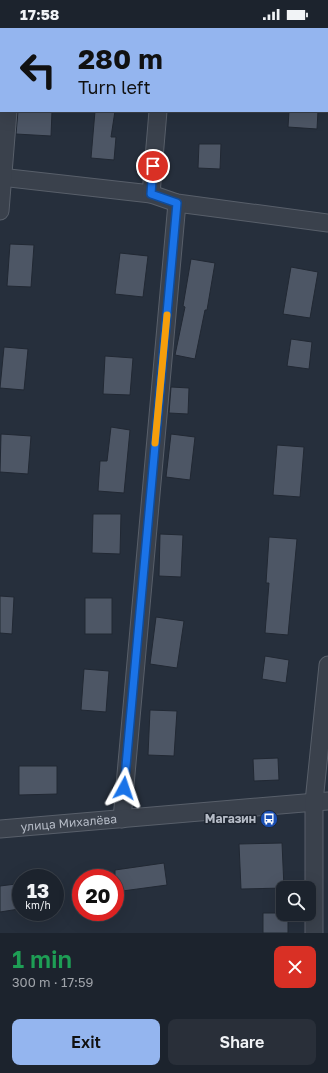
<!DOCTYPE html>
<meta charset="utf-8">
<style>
body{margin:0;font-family:"Golos Text",sans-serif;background:#292f39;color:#f1f3f6;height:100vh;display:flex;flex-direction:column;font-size:15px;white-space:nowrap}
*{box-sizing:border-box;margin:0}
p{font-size:13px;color:#a0a4aa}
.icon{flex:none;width:22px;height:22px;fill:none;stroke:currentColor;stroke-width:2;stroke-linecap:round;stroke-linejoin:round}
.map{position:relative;height:905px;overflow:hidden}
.side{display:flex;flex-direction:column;background:#1c232d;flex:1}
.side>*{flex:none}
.hud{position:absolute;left:0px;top:0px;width:328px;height:84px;box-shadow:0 4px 16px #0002,0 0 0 1px #3a4049;background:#94b5ef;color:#111;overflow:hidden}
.controls{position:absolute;left:276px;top:853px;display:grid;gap:8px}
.controls a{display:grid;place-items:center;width:40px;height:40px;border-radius:8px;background:#1c232d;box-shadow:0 4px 16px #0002,0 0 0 1px #3a4049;font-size:20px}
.speed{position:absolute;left:12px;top:841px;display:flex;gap:8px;font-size:20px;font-weight:700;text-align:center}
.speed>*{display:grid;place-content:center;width:52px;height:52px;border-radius:50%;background:#1c232d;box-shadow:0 4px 16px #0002,0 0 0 1px #3a4049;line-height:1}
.speed small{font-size:10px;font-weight:400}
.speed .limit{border:6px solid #d22;background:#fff;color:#111}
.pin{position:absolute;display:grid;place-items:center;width:34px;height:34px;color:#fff;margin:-17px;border:2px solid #fff;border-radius:50%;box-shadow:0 1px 4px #0007}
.me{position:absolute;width:44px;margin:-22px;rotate:5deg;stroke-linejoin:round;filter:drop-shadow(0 0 3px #0008)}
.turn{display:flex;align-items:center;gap:14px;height:84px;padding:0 12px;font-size:18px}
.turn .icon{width:52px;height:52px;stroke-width:2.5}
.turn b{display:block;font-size:28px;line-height:34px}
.round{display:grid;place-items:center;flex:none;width:42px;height:42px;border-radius:8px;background:#292f39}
.overview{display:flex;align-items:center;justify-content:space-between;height:68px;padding:0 12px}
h1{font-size:24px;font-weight:600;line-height:30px;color:#1e9e55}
.action{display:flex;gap:8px;margin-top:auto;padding:8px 12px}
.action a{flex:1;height:46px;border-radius:8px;background:#94b5ef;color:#111;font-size:16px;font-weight:600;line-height:46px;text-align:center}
.action a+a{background:#292f39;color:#f1f3f6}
.status{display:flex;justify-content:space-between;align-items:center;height:28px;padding:0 20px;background:#1c232d;direction:ltr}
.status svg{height:11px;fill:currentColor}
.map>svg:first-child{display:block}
.building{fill:#4d5665;stroke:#212833}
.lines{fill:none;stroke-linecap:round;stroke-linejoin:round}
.minor-casing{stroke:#585f6a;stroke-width:19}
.minor{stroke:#3a414c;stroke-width:17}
.route-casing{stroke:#114b97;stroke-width:10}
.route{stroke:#1a73e8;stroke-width:7}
.slow{stroke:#f59e0b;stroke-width:7}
.labels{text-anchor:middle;stroke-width:3;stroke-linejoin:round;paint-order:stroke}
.poi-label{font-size:12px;font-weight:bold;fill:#b6bcc7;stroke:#1f2631;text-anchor:end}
.street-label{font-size:12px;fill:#b6bcc7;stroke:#1f2631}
</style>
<div class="status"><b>17:58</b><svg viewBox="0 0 49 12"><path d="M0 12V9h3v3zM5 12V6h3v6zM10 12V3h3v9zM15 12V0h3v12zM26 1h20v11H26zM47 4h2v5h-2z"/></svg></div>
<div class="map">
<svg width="328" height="905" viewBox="0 0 328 905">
<rect width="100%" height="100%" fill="#262f3c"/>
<g class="building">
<path d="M 18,83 L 52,83 L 51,108 L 16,106 Z"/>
<path d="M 95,83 L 115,83 L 111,109 L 116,109 L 114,132 L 91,130 Z"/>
<path d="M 289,83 L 318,83 L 317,101 L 288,99 Z"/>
<path d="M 199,116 L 221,116 L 220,141 L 198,140 Z"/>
<path d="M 10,216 L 34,217 L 31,259 L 7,258 Z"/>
<path d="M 120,225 L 148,228 L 143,269 L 115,266 Z"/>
<path d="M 191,231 L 215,235 L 207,282 L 205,282 L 195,331 L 175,327 L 185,279 L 183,278 Z"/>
<path d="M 291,239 L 318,244 L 310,290 L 283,286 Z"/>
<path d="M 291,311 L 312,314 L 309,341 L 287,338 Z"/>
<path d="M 4,319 L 28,321 L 24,362 L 0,360 Z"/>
<path d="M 105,328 L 133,330 L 130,367 L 103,366 Z"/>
<path d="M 171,359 L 189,360 L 188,386 L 169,385 Z"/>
<path d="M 111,399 L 130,402 L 124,465 L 98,463 L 100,433 L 107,433 Z"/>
<path d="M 1,406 L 31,408 L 28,446 L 0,444 Z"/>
<path d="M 171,406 L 195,409 L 190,452 L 166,449 Z"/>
<path d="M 277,417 L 304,419 L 300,469 L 273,467 Z"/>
<path d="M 93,486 L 121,486 L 120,526 L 92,525 Z"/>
<path d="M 160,506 L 183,507 L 181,549 L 159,548 Z"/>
<path d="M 269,509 L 297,511 L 288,607 L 265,605 L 269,555 L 266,555 Z"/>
<path d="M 0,568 L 14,569 L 12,606 L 0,605 Z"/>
<rect x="85" y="570" width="27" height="36"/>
<path d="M 156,589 L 184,593 L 177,640 L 150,636 Z"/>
<path d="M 265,628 L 289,632 L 286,655 L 262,651 Z"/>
<path d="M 84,641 L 109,643 L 106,684 L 81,682 Z"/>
<path d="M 150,682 L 177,683 L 174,728 L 148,727 Z"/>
<path d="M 278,730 L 279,752 L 254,753 L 253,731 Z"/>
<path d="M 19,738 L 57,738 L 57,766 L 19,767 Z"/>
<path d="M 282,815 L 284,860 L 241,861 L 239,816 Z"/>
<path d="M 164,835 L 167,857 L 115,864 L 115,842 Z"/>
<path d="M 16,856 L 19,881 L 0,884 L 0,858 Z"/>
<path d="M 263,885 L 283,885 L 283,886 L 288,886 L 288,905 L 263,905 Z"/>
</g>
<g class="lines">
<defs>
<g id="minor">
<path d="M 15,1 L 15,0"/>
<path d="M 164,1 L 164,0"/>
<path d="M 0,149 L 151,166 L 177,175 L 328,195"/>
<path d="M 151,166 L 158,83"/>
<path d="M 0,183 L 8,83"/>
<path d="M 122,791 L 177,175"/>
<path id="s1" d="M 0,801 L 328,773"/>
<path d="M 314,905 L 314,774 L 328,637"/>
</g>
</defs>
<use href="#minor" class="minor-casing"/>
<use href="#minor" class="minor"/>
</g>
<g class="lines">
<defs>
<path id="route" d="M 124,760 L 177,175 L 151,166 L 153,138"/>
</defs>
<use href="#route" class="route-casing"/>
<use href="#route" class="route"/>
<path class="slow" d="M 155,415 L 167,287"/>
</g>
<defs>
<symbol id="bus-disc" viewBox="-11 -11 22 22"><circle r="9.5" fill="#1a4fb4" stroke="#1f2631"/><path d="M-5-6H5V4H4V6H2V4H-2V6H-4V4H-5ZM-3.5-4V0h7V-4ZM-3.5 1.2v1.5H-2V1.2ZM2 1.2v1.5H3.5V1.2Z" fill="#fff"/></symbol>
</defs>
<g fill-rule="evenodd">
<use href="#bus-disc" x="259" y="781" width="20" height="20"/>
</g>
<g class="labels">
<g class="poi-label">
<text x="256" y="795">Магазин</text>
</g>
<g class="street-label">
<text dy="4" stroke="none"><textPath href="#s1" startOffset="69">улица Михалёва</textPath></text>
</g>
</g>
</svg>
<div class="controls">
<a><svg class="icon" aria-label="search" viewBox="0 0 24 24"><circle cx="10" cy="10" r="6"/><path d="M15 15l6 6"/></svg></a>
</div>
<div class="speed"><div>13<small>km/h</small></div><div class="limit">20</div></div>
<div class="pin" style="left:153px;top:138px;background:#d93025"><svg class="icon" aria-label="arrive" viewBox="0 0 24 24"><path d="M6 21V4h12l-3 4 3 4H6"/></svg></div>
<svg class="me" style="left:124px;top:760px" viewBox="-20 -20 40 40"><path d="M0-17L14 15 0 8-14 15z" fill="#1a73e8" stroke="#fff" stroke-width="4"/></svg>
<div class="hud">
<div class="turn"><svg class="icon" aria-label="left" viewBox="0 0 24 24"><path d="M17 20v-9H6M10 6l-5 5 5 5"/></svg><div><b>280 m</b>Turn left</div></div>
</div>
</div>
<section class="side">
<div class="overview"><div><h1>1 min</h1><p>300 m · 17:59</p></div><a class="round" style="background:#d93025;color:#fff"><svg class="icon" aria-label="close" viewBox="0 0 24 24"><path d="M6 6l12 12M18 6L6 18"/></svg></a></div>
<div class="action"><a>Exit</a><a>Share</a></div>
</section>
